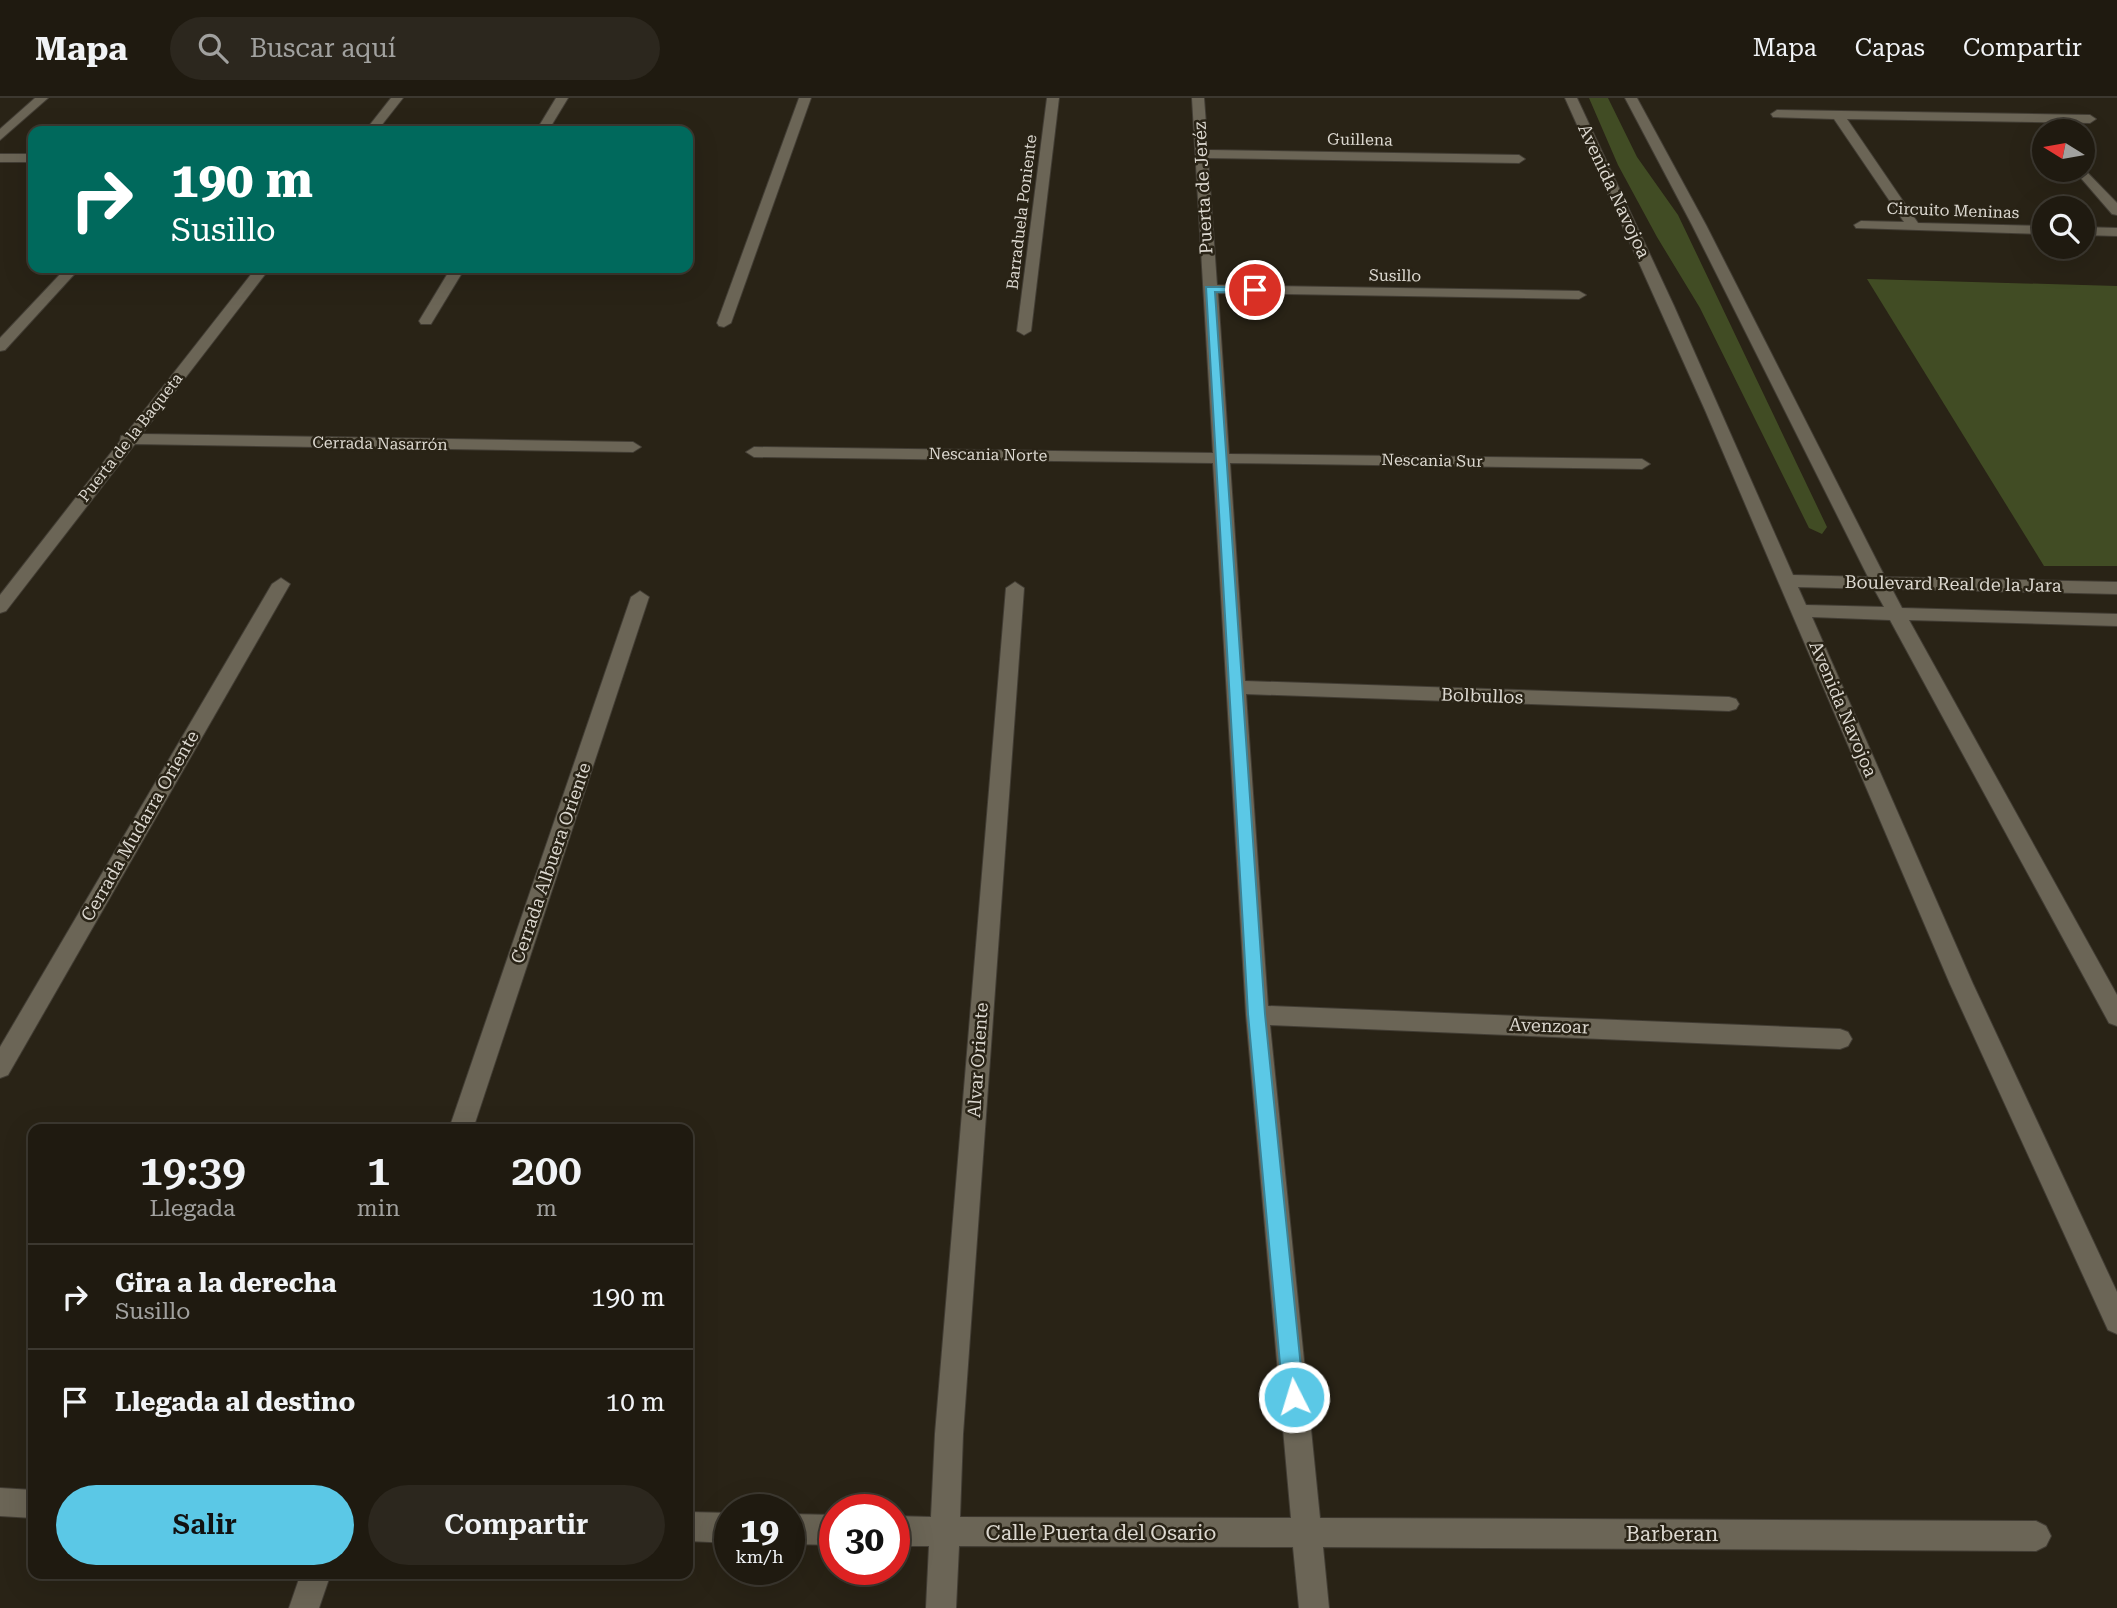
<!DOCTYPE html>
<html lang="es">
<meta charset="utf-8">
<style>
body{margin:0;font-family:"Roboto Serif",serif;background:#2c271e;color:#f1f3f6;height:100vh;display:flex;flex-direction:column;font-size:26px;white-space:nowrap}
*{box-sizing:border-box;margin:0}
p{font-size:23px;color:#a1a19f}
.icon{flex:none;width:38px;height:38px;fill:none;stroke:currentColor;stroke-width:2;stroke-linecap:round;stroke-linejoin:round}
.map{position:relative;flex:1;overflow:hidden}
.sheet{position:absolute;left:28px;top:1026px;width:665px;height:455px;display:flex;flex-direction:column;background:#1f1a10;border-radius:14px;box-shadow:0 7px 28px #0002,0 0 0 2px #3c3830}
.sheet>*{flex:none}
.guide{position:absolute;left:28px;top:28px;width:665px;height:147px;border-radius:14px;box-shadow:0 7px 28px #0002,0 0 0 2px #3c3830;background:#00695c;color:#fff;overflow:hidden}
.needle{width:46px;rotate:281deg}
.controls{position:absolute;left:2032px;top:21px;display:grid;gap:14px}
.controls a{display:grid;place-items:center;width:63px;height:63px;border-radius:50%;background:#1f1a10;box-shadow:0 7px 28px #0002,0 0 0 2px #3c3830;font-size:35px}
.speed{position:absolute;left:714px;top:1396px;display:flex;gap:14px;font-size:35px;font-weight:700;text-align:center}
.speed>*{display:grid;place-content:center;width:91px;height:91px;border-radius:50%;background:#1f1a10;box-shadow:0 7px 28px #0002,0 0 0 2px #3c3830;line-height:1}
.speed small{font-size:18px;font-weight:400}
.speed .limit{border:10px solid #d22;background:#fff;color:#111}
.pin{position:absolute;display:grid;place-items:center;width:60px;height:60px;color:#fff;margin:-30px;border:4px solid #fff;border-radius:50%;box-shadow:0 2px 7px #0007}
.me{position:absolute;width:77px;margin:-38px;rotate:355deg;stroke-linejoin:round;filter:drop-shadow(0 0 5px #0008)}
.turn{display:flex;align-items:center;gap:24px;height:147px;padding:0 28px;font-size:32px}
.turn .icon{width:91px;height:91px;stroke-width:2.5}
.turn b{display:block;font-size:49px;line-height:60px}
.eta{display:flex;justify-content:space-evenly;align-items:center;height:119px;text-align:center}
.eta b{font-size:42px;font-weight:600;line-height:49px}
.button{display:flex;gap:14px;margin-top:auto;padding:14px 28px}
.button a{flex:1;height:80px;border-radius:42px;background:#5bc8e6;color:#111;font-size:28px;font-weight:600;line-height:80px;text-align:center}
.button a+a{background:#2c271e;color:#f1f3f6}
ul{padding:0;list-style:none}
li{display:flex;align-items:center;gap:21px;height:105px;padding:0 28px;border-top:2px solid #3c3830}
li div{flex:1}
li b{display:block;font-size:26px}
li em{font-style:normal}
header{display:flex;align-items:center;gap:42px;box-sizing:border-box;height:98px;padding:0 35px;background:#1f1a10;border-bottom:2px solid #3c3830}
header strong{font-size:33px}
nav{display:flex;gap:38px;margin-inline-start:auto;font-size:24px}
.search{width:490px;height:63px;background:#2c271e;display:flex;align-items:center;gap:18px;box-sizing:border-box;padding:0 24px;border-radius:38px;color:#a1a19f;font-size:26px}
.map>svg:first-child{display:block}
.green{fill:#414c24}
.lines{fill:none;stroke-linecap:round;stroke-linejoin:round}
.minor-casing{stroke:#423d34;stroke-width:2}
.minor{fill:#6b6556;fill-rule:evenodd}
.route{fill:#5bc8e6;stroke:#3b8296;stroke-width:2}
.labels{text-anchor:middle;stroke-width:5;stroke-linejoin:round;paint-order:stroke}
.far-street-label{font-size:16px;fill:#dcd8d0;stroke:#292316}
.street-label{font-size:18px;fill:#dcd8d0;stroke:#292316}
.near-street-label{font-size:21px;fill:#dcd8d0;stroke:#292316}
</style>
<header>
<strong>Mapa</strong>
<div class="search"><svg class="icon" aria-label="search" viewBox="0 0 24 24"><circle cx="10" cy="10" r="6"/><path d="M15 15l6 6"/></svg>Buscar aquí</div>
<nav><a>Mapa</a><a>Capas</a><a>Compartir</a></nav>
</header>
<div class="map">
<svg width="2117" height="1510" viewBox="0 0 2117 1510">
<rect width="100%" height="100%" fill="#292316"/>
<g class="green">
<path d="M 1589,0 L 1608,0 L 1637,59 L 1678,117 L 1827,429 L 1822,436 L 1809,430 L 1700,210 L 1657,139 L 1618,67 Z"/>
<path d="M 1867,181 L 2117,188 L 2117,468 L 2044,468 Z"/>
</g>
<g class="lines">
<defs>
<g id="minor">
<path d="M 35,0 L 48,0 L 0,42 L 0,31 Z"/>
<path d="M 391,0 L 403,0 L 377,33 L 365,33 Z"/>
<path d="M 556,0 L 568,0 L 548,33 L 536,33 Z"/>
<path d="M 799,0 L 811,0 L 731,225 L 724,229 L 719,228 L 717,225 Z"/>
<path d="M 1047,0 L 1059,0 L 1031,233 L 1024,237 L 1017,233 Z"/>
<path d="M 1192,0 L 1204,0 L 1208,52 L 1519,57 L 1525,61 L 1519,65 L 1208,60 L 1217,187 L 1579,193 L 1586,197 L 1579,201 L 1218,195 L 1229,356 L 1642,361 L 1650,366 L 1642,371 L 1230,365 L 1245,583 L 1729,599 L 1736,601 L 1739,606 L 1736,611 L 1729,613 L 1246,596 L 1268,908 L 1840,931 L 1848,934 L 1852,941 L 1848,948 L 1840,951 L 1270,927 L 1320,1420 L 2036,1423 L 2046,1428 L 2051,1438 L 2046,1448 L 2036,1453 L 1323,1449 L 1329,1510 L 1299,1510 L 1293,1449 L 959,1448 L 956,1510 L 926,1510 L 929,1448 L 894,1448 L 894,1418 L 931,1419 L 935,1336 L 1006,490 L 1015,484 L 1024,490 L 963,1336 L 960,1419 L 1291,1420 L 1246,917 L 1213,365 L 754,359 L 746,354 L 754,349 L 1213,355 Z"/>
<path d="M 1565,0 L 1577,0 L 1674,208 L 1793,477 L 1868,479 L 1692,127 L 1625,0 L 1637,0 L 1706,127 L 1885,479 L 2117,484 L 2117,496 L 1892,491 L 1902,510 L 2117,516 L 2117,528 L 1909,522 L 2117,897 L 2117,928 L 2109,925 L 1890,522 L 1812,519 L 1973,886 L 2117,1194 L 2117,1236 L 2108,1232 L 1950,886 L 1705,312 ZM 1798,489 L 1874,491 L 1884,509 L 1806,507 Z"/>
<path d="M 1777,12 L 2090,17 L 2096,21 L 2090,25 L 1847,21 L 1918,125 L 2044,128 L 2044,136 L 1856,130 L 1854,127 L 1861,123 L 1904,124 L 1834,21 L 1773,19 L 1771,16 Z"/>
<rect x="0" y="56" width="33" height="8"/>
<path d="M 2082,69 L 2117,105 L 2117,117 L 2112,116 L 2074,72 L 2082,72 Z"/>
<path d="M 2082,129 L 2117,130 L 2117,138 L 2082,137 Z"/>
<path d="M 66,170 L 80,170 L 5,252 L 0,253 L 0,240 Z"/>
<path d="M 256,170 L 270,170 L 142,336 L 633,344 L 641,349 L 633,354 L 135,346 L 6,513 L 0,515 L 0,497 L 120,343 L 121,338 L 125,337 Z"/>
<path d="M 451,170 L 465,170 L 431,226 L 421,226 L 419,223 Z"/>
<path d="M 281,480 L 290,486 L 8,977 L 0,980 L 0,949 L 272,486 Z"/>
<path d="M 640,493 L 649,499 L 473,1031 L 449,1031 L 631,499 Z"/>
<path d="M 0,1390 L 33,1392 L 33,1420 L 0,1418 Z"/>
<path d="M 688,1414 L 730,1415 L 730,1445 L 688,1443 Z"/>
<path d="M 789,1416 L 835,1417 L 835,1447 L 789,1446 Z"/>
<path d="M 301,1475 L 331,1475 L 319,1510 L 289,1510 Z"/>
</g>
</defs>
<use href="#minor" class="minor-casing"/>
<use href="#minor" class="minor"/>
</g>
<path class="route" d="M 1206,189 L 1255,189 L 1260,192 L 1255,195 L 1215,194 L 1265,916 L 1304,1299 L 1301,1306 L 1294,1309 L 1286,1306 L 1283,1299 L 1248,916 Z"/>
<g class="labels">
<g class="far-street-label">
<text transform="translate(1360 41) rotate(1)" y="6">Guillena</text>
<text transform="translate(1953 112) rotate(2)" y="6">Circuito Meninas</text>
<text transform="translate(1021 114) rotate(-83)" y="6">Barraduela Poniente</text>
<text transform="translate(1395 177) rotate(1)" y="6">Susillo</text>
<text transform="translate(130 339) rotate(-52)" y="6">Puerta de la Baqueta</text>
<text transform="translate(380 345) rotate(1)" y="6">Cerrada Nasarrón</text>
<text transform="translate(988 356) rotate(1)" y="6">Nescania Norte</text>
<text transform="translate(1432 362) rotate(1)" y="6">Nescania Sur</text>
</g>
<g class="street-label">
<text transform="translate(1203 90) rotate(-93)" y="6">Puerta de Jeréz</text>
<text transform="translate(1614 93) rotate(65)" y="6">Avenida Navojoa</text>
<text transform="translate(1953 486) rotate(1)" y="6">Boulevard Real de la Jara</text>
<text transform="translate(1482 598) rotate(2)" y="6">Bolbullos</text>
<text transform="translate(1843 611) rotate(67)" y="6">Avenida Navojoa</text>
<text transform="translate(140 728) rotate(-60)" y="6">Cerrada Mudarra Oriente</text>
<text transform="translate(551 765) rotate(-71)" y="6">Cerrada Albuera Oriente</text>
<text transform="translate(1549 928) rotate(2)" y="6">Avenzoar</text>
<text transform="translate(978 962) rotate(-86)" y="6">Alvar Oriente</text>
</g>
<g class="near-street-label">
<text x="1101" y="1442">Calle Puerta del Osario</text>
<text x="1672" y="1443">Barberan</text>
</g>
</g>
</svg>
<div class="controls">
<a><svg class="needle" viewBox="-14 -14 28 28"><path d="M0-13l5 13h-10z" fill="#e53935"/><path d="M0 13l5-13h-10z" fill="#a1a19f"/></svg></a>
<a><svg class="icon" aria-label="search" viewBox="0 0 24 24"><circle cx="10" cy="10" r="6"/><path d="M15 15l6 6"/></svg></a>
</div>
<div class="speed"><div>19<small>km/h</small></div><div class="limit">30</div></div>
<div class="pin" style="left:1255px;top:192px;background:#d93025"><svg class="icon" aria-label="arrive" viewBox="0 0 24 24"><path d="M6 21V4h12l-3 4 3 4H6"/></svg></div>
<svg class="me" style="left:1294px;top:1299px" viewBox="-20 -20 40 40"><circle r="17" fill="#5bc8e6" stroke="#fff" stroke-width="3"/><path d="M0-11L8 9 0 5-8 9z" fill="#fff"/></svg>
<div class="guide">
<div class="turn"><svg class="icon" aria-label="right" viewBox="0 0 24 24"><path d="M7 20v-9h11M14 6l5 5-5 5"/></svg><div><b>190 m</b>Susillo</div></div>
</div>
<section class="sheet">
<div class="eta">
<div><b>19:39</b><p>Llegada</p></div>
<div><b>1</b><p>min</p></div>
<div><b>200</b><p>m</p></div>
</div>
<ul>
<li><svg class="icon" aria-label="right" viewBox="0 0 24 24"><path d="M7 20v-9h11M14 6l5 5-5 5"/></svg><div><b>Gira a la derecha</b><p>Susillo</p></div><em>190 m</em></li>
<li><svg class="icon" aria-label="arrive" viewBox="0 0 24 24"><path d="M6 21V4h12l-3 4 3 4H6"/></svg><div><b>Llegada al destino</b></div><em>10 m</em></li>
</ul>
<div class="button"><a>Salir</a><a>Compartir</a></div>
</section>
</div>
